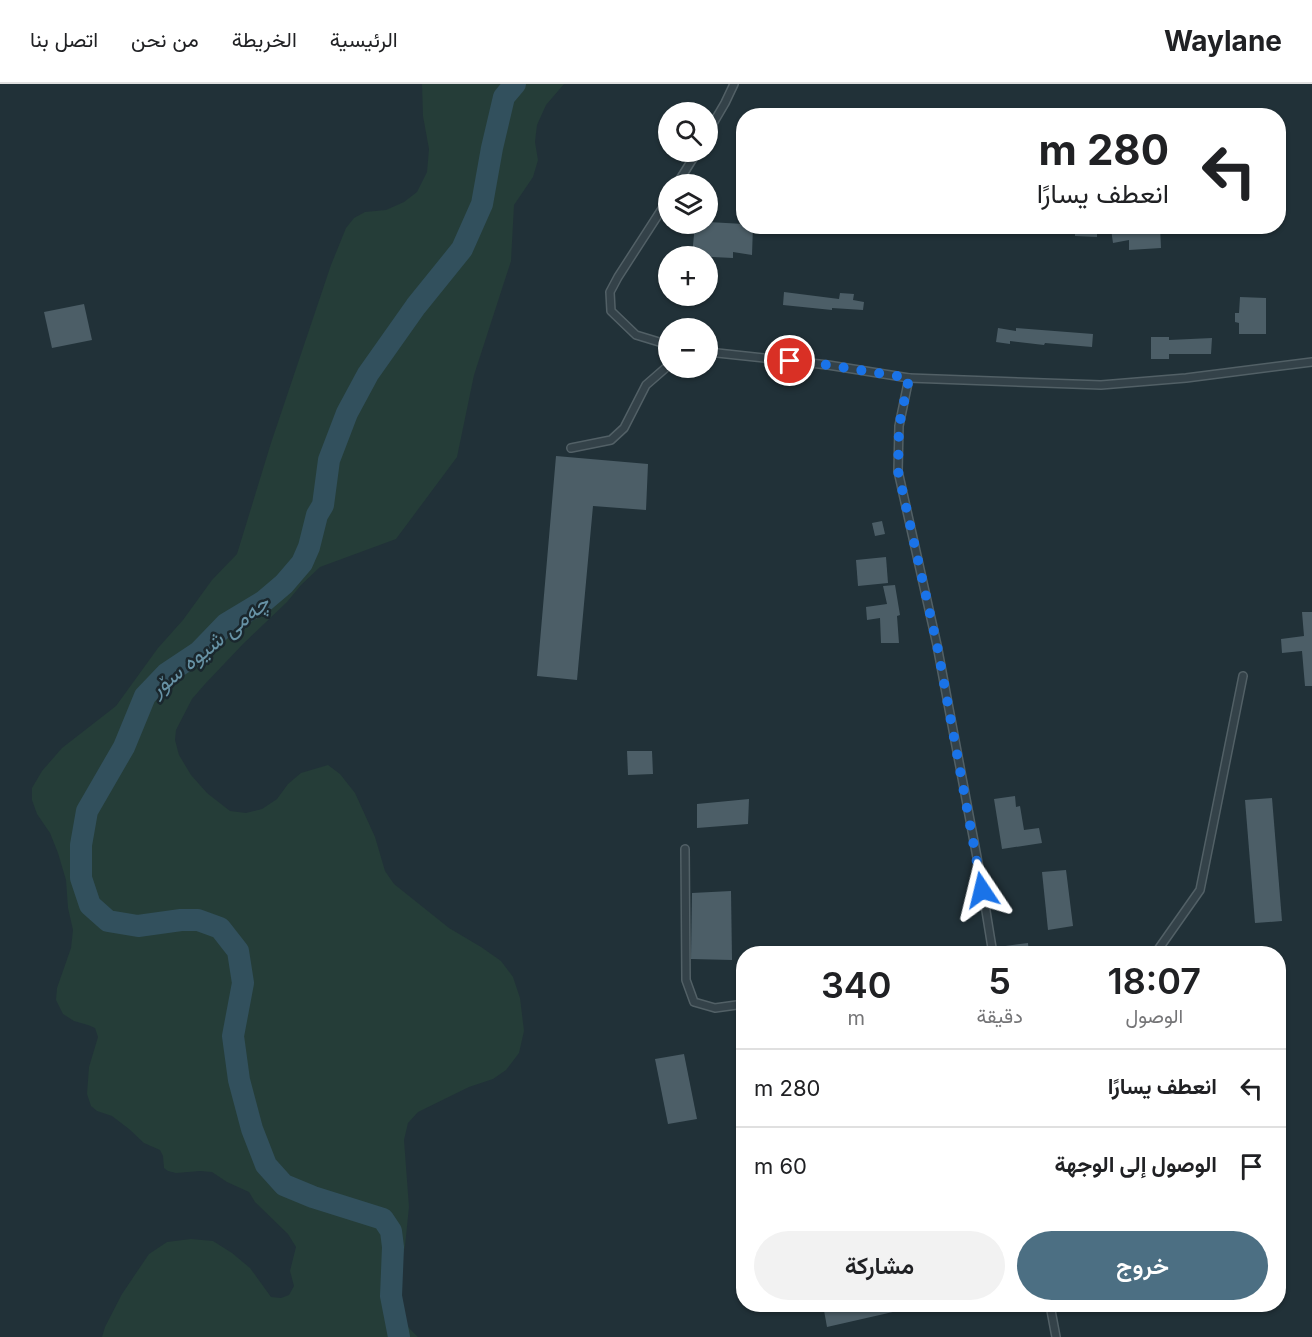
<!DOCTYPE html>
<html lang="ar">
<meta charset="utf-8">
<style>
body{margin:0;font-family:Inter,Vazirmatn,sans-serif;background:#f2f2f2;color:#202124;direction:rtl;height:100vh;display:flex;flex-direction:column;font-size:22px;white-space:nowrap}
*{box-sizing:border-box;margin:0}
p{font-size:20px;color:#757577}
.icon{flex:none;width:33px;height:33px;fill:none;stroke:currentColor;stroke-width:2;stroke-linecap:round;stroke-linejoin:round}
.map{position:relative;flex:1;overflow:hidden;direction:ltr}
.side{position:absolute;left:736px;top:862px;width:550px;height:366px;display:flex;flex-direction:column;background:#fff;border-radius:24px;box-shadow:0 2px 4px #0004;direction:rtl}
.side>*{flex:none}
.guide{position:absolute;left:736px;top:24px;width:550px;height:126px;border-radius:24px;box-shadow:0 2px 4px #0004;direction:rtl;background:#fff;color:#202124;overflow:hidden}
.buttons{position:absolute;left:658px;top:18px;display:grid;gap:12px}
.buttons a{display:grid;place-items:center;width:60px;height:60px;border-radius:50%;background:#fff;box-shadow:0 2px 4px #0004;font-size:30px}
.pin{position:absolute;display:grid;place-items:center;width:51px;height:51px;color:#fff;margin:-26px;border:3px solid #fff;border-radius:50%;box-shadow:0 2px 6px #0007}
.me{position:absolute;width:66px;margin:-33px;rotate:350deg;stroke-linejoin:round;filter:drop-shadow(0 0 4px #0008)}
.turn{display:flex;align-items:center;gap:21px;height:126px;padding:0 18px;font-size:27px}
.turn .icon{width:78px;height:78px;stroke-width:2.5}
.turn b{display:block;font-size:42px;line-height:51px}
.eta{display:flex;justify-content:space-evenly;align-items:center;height:102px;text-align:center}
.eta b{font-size:36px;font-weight:600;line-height:42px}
.primary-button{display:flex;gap:12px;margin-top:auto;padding:12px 18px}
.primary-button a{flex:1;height:69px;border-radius:36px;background:#4c6f83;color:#fff;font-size:24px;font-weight:600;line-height:69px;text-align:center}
.primary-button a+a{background:#f2f2f2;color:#202124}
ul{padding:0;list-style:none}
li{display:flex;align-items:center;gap:18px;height:78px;padding:0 18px;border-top:2px solid #e0e0e0}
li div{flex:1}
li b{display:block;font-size:22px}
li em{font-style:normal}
header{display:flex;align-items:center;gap:36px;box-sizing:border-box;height:84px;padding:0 30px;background:#fff;border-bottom:2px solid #e0e0e0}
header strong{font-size:28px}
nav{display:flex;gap:33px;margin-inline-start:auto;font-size:21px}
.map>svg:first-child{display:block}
.green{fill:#253d38}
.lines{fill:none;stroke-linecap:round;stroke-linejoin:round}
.river{stroke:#32505d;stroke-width:22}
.building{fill:#4c5e67}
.service-casing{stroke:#526066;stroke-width:10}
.service{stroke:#344249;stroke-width:7}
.route{stroke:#1a73e8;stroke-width:10;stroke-dasharray:0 18}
.labels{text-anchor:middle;stroke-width:5;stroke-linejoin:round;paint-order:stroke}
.water-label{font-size:22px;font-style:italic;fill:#6792a5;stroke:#1a272d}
</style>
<header>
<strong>Waylane</strong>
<nav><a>الرئيسية</a><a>الخريطة</a><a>من نحن</a><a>اتصل بنا</a></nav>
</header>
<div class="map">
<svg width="1312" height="1253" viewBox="0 0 1312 1253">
<rect width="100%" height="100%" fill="#213138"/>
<path class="green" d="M 422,0 L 564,0 L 546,21 L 537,41 L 535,58 L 538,76 L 533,93 L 514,121 L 511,177 L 474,291 L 457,373 L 396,455 L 320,483 L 301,501 L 287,518 L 243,560 L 205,600 L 192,615 L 176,646 L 175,656 L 179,671 L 191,691 L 207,709 L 230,727 L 246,729 L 262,725 L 277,715 L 288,700 L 301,689 L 328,681 L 340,690 L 355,709 L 375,753 L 385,787 L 394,800 L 449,844 L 481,863 L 501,877 L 513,893 L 520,914 L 524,947 L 519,969 L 506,986 L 493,995 L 469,1003 L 418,1028 L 408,1039 L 404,1056 L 409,1123 L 405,1162 L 397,1196 L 397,1214 L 401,1229 L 409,1244 L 418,1253 L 102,1253 L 105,1243 L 122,1210 L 149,1170 L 167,1158 L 191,1155 L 213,1157 L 232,1169 L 250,1184 L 271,1213 L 281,1214 L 289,1211 L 294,1202 L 290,1187 L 296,1163 L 288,1150 L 255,1118 L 249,1108 L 227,1098 L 212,1088 L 200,1087 L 176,1089 L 168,1087 L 164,1084 L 163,1072 L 160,1066 L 144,1059 L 129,1045 L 112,1032 L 97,1027 L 91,1022 L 87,1010 L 89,983 L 98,953 L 95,944 L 88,941 L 74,937 L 63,930 L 56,916 L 57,904 L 71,864 L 73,846 L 68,824 L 66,796 L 58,769 L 50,749 L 37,730 L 32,716 L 32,704 L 42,687 L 62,664 L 116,622 L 158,564 L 183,536 L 212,496 L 237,470 L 271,359 L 331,181 L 346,144 L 354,134 L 365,128 L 386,126 L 404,118 L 417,108 L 427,88 L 429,65 L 423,32 Z"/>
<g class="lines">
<path class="river" d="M 399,1253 L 391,1212 L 393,1163 L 391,1147 L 383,1135 L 313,1113 L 284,1101 L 266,1081 L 252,1045 L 239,996 L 233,952 L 243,899 L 238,867 L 220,844 L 198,836 L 181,836 L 138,842 L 108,837 L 90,821 L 81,794 L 81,761 L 87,727 L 124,663 L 145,612 L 166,590 L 199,568 L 226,540 L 264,517 L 284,500 L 302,479 L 309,463 L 317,431 L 323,421 L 329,376 L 347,329 L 368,290 L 416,222 L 462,165 L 482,120 L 492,64 L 504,13 L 515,0"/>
</g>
<g class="building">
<path d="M 708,138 L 744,140 L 744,142 L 753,142 L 752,171 L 733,168 L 733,174 L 692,172 L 695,140 L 708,140 Z"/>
<path d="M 1075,142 L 1097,142 L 1097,153 L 1075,152 Z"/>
<path d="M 1144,142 L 1160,142 L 1161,164 L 1129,166 L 1129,156 L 1113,159 L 1111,145 L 1122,143 Z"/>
<path d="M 784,208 L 839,215 L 840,209 L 854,210 L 853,216 L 864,218 L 863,226 L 832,224 L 832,226 L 783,221 Z"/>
<path d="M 1240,213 L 1266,214 L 1266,250 L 1239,250 L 1239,239 L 1235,238 L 1235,229 L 1239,229 Z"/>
<path d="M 84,220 L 92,256 L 52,264 L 44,228 Z"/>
<path d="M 998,244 L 1016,247 L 1016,244 L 1093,250 L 1092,263 L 1045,259 L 1044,261 L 1010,257 L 1010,260 L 996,258 Z"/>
<path d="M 1151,253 L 1169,253 L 1169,256 L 1212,254 L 1211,270 L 1169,270 L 1169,275 L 1151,275 Z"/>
<path d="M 556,372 L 648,380 L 646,426 L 593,422 L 577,596 L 537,592 Z"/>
<path d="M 882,437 L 885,450 L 875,452 L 872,439 Z"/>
<path d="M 886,473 L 888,499 L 858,502 L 856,476 Z"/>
<path d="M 895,501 L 900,531 L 897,532 L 899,559 L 881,559 L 880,534 L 867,536 L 866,523 L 887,520 L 883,502 Z"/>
<path d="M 1302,528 L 1312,528 L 1312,602 L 1305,602 L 1302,567 L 1282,569 L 1281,555 L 1304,552 Z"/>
<path d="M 627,667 L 652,667 L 653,690 L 628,691 Z"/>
<path d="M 1015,712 L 1016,723 L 1020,722 L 1024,746 L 1039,744 L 1042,759 L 1002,765 L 994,715 Z"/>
<path d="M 1272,714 L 1282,837 L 1255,839 L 1245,716 Z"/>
<path d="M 749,715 L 748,740 L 697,744 L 697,720 Z"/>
<path d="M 1066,786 L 1073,842 L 1048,846 L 1042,788 Z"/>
<path d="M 731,807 L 732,876 L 691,875 L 692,809 Z"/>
<path d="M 1028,859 L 1029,870 L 999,870 L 998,863 Z"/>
<path d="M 684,970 L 697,1035 L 668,1040 L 655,975 Z"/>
<path d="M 823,1221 L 905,1221 L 906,1225 L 827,1243 Z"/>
</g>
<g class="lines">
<defs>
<g id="service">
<path d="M 708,48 L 725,19 L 734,0"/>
<path d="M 677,100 L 697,68"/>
<path d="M 669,114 L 618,193 L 610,208 L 611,227 L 636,251 L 669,261"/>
<path d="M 708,268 L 828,281 L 909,294 L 899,342 L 898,387 L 937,561 L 979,784 L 993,870"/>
<path d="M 909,294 L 1101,301 L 1186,294 L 1312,278"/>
<path d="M 571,364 L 611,356 L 624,344 L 646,301 L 669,281"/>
<path d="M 685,765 L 686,896 L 694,918 L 715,924 L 744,920"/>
<path d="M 1155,870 L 1200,806 L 1243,592"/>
<path d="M 1050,1221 L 1056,1253"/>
</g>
</defs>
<use href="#service" class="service-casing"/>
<use href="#service" class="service"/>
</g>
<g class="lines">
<path class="route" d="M 790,277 L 828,281 L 909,294 L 899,342 L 898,387 L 937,561 L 982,806"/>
</g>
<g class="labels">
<g class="water-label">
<text transform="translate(209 561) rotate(-39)" y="8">چەمی شیوە سۆر</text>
</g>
</g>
</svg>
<div class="buttons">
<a><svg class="icon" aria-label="search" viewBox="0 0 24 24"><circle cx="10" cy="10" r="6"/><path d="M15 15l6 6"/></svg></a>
<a><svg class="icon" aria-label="layers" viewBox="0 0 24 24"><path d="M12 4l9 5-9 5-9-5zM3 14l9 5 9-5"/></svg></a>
<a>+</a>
<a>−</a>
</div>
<div class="pin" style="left:790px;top:277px;background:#d93025"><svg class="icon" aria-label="arrive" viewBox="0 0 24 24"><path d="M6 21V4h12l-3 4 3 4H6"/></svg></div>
<svg class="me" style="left:982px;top:806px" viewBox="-20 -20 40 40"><path d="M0-17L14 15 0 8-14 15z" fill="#1a73e8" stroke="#fff" stroke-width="4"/></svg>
<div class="guide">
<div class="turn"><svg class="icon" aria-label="left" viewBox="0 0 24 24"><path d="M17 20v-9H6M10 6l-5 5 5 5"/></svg><div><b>280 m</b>انعطف يسارًا</div></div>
</div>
<section class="side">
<div class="eta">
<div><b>18:07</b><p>الوصول</p></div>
<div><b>5</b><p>دقيقة</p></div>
<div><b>340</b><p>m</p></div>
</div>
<ul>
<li><svg class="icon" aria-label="left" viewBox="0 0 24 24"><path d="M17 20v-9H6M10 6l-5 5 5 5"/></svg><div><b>انعطف يسارًا</b></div><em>280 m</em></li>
<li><svg class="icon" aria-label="arrive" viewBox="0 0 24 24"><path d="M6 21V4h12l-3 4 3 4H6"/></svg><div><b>الوصول إلى الوجهة</b></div><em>60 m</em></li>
</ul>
<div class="primary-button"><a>خروج</a><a>مشاركة</a></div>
</section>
</div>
